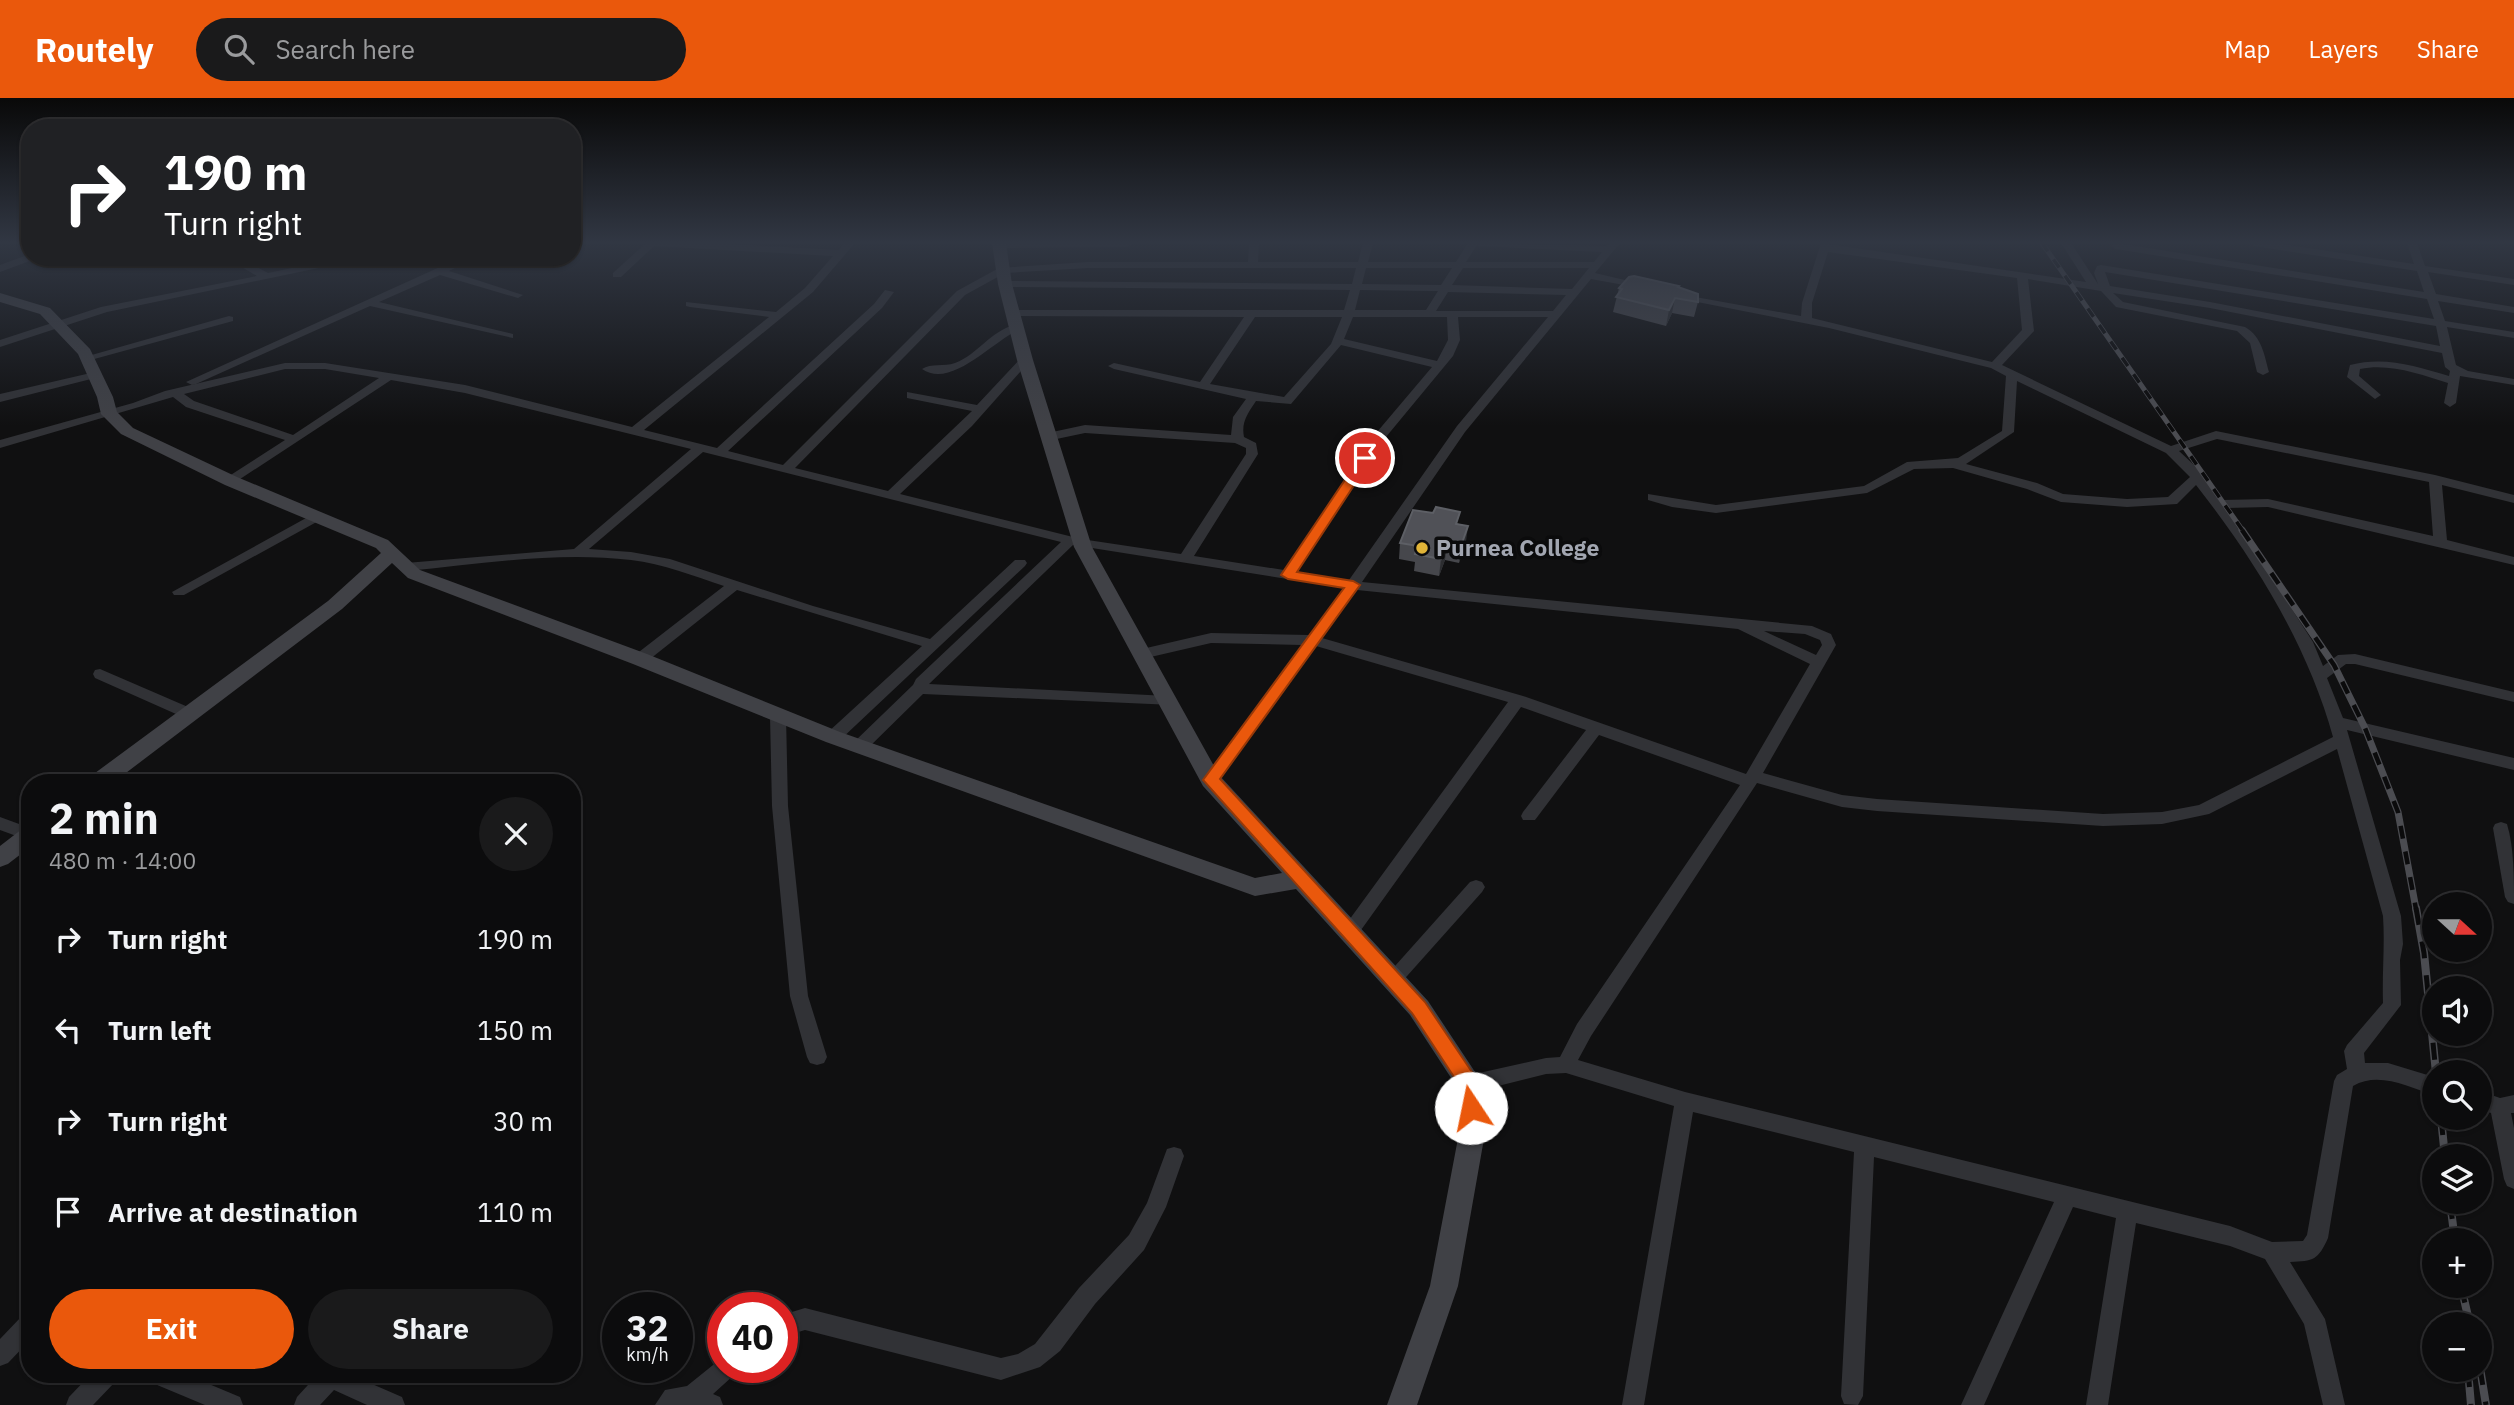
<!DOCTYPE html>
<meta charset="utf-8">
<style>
body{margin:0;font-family:"IBM Plex Sans",sans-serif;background:#1a1a1b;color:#f1f3f6;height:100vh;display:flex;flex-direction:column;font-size:26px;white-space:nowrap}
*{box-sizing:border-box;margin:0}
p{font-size:23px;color:#9a9b9d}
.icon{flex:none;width:38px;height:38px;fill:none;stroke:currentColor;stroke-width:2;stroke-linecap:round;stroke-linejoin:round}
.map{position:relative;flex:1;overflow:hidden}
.drawer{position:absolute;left:21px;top:676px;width:560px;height:609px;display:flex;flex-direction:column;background:#0c0c0d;border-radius:28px;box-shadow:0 2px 5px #0004,0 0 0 2px #2c2c2e}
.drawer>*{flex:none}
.guide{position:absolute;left:21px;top:21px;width:560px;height:147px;border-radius:28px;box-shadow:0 2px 5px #0004,0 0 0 2px #2c2c2e;background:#202124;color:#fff;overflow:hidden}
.needle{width:46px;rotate:111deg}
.controls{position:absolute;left:2422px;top:794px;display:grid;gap:14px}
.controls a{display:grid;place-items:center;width:70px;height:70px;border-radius:50%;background:#0c0c0d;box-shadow:0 2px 5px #0004,0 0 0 2px #2c2c2e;font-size:35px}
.speed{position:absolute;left:602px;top:1194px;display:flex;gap:14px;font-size:35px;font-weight:700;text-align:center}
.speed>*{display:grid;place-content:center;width:91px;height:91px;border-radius:50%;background:#0c0c0d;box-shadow:0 2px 5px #0004,0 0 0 2px #2c2c2e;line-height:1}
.speed small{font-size:18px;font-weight:400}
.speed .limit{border:10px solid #d22;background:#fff;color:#111}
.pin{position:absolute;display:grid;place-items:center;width:60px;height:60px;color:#fff;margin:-30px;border:4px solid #fff;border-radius:50%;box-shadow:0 2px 7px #0007}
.me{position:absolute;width:77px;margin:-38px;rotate:349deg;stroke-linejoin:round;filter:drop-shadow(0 0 5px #0008)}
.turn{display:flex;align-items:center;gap:24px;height:147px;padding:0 28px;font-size:32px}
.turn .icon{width:91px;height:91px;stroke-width:2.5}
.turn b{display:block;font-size:49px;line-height:60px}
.round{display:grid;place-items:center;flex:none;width:74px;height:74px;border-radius:37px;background:#1a1a1b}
.overview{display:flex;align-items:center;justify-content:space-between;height:119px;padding:0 28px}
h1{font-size:42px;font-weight:700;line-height:52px}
.cta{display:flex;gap:14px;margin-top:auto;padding:14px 28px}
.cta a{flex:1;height:80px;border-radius:42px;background:#ea580c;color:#fff;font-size:28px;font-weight:700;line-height:80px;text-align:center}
.cta a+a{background:#1a1a1b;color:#f1f3f6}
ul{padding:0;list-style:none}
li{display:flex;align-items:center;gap:21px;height:91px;padding:0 28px}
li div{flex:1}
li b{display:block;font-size:26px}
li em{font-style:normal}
header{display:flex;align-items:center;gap:42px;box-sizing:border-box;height:98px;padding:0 35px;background:#ea580c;color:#fff}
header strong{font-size:33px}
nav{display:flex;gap:38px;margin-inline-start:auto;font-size:24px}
.search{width:490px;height:63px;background:#1a1a1b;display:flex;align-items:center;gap:18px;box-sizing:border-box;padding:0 24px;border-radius:38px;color:#9a9b9d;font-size:26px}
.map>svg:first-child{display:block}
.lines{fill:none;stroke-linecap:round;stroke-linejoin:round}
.street{fill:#313236;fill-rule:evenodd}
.secondary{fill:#404146;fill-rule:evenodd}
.rail-far2-casing{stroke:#4b4c51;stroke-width:5}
.rail-far1-casing{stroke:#4b4c51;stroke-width:7}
.rail-casing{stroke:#4b4c51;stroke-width:8}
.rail-far2{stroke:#0b0b0c;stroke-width:3.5;stroke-dasharray:10;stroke-linecap:butt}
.rail-far1{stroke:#0b0b0c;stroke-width:4.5;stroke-dasharray:13;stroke-linecap:butt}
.rail{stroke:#0b0b0c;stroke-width:5;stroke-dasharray:17;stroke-linecap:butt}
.wall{fill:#46474c}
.shaded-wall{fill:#2c2d30}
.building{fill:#505157;stroke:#5d5f65;stroke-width:2}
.route{fill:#ea580c;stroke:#983908;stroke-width:2}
.poi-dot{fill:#e1b438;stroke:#0b0b0c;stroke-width:2.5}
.labels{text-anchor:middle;stroke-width:7;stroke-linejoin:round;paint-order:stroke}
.poi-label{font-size:23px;font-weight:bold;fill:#a2a6b1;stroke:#0b0b0c;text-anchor:start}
</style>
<header>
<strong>Routely</strong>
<div class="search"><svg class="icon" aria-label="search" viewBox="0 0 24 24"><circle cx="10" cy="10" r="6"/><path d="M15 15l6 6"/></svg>Search here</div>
<nav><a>Map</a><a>Layers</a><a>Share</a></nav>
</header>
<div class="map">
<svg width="2514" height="1307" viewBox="0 0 2514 1307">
<rect width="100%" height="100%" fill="#101011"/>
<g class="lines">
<g class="street">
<path d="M 646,145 L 711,145 L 839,152 L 844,145 L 855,145 L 813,194 L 644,332 L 717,350 L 874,206 L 885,192 L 894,194 L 882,210 L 728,353 L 783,367 L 957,193 L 999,170 L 1088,164 L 1248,164 L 1249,145 L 1259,145 L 1258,164 L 1358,164 L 1363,145 L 1373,145 L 1368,164 L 1456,164 L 1468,145 L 1607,148 L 1610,145 L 1620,145 L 1595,175 L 1646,187 L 1646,191 L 1591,181 L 1465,334 L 1362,484 L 1812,528 L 1831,536 L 1836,547 L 1763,675 L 1842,697 L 1877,701 L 2103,716 L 2162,714 L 2199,707 L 2333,639 C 2308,548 2255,462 2196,387 L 2177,406 L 2127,409 L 2061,404 L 2027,391 L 1953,370 L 1914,371 L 1867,395 L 1716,415 L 1672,409 L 1648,402 L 1648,396 L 1716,407 L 1864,388 L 1907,364 L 1958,360 L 2002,333 L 2006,278 L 1991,270 L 1829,230 L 1677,200 L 1673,199 L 1673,195 L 1801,218 L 1802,205 L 1821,145 L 2086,184 L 2061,145 L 2071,145 L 2098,186 L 2094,175 L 2097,168 L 2101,167 L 2434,221 L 2427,201 L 2116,151 L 2111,148 L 2117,145 L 2424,194 L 2417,173 L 2254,148 L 2249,145 L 2275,145 L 2414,166 L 2407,145 L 2417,145 L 2425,168 L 2514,181 L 2514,187 L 2428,174 L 2436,196 L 2514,209 L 2514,215 L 2438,203 L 2445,223 L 2514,234 L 2514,240 L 2447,229 L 2456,267 L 2468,273 L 2514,281 L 2514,287 L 2460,278 L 2456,305 L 2450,309 L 2444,305 L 2448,285 C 2419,276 2390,265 2360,271 L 2359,278 L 2381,297 L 2375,301 L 2347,279 L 2350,267 C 2385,258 2415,268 2449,278 L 2450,273 L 2445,269 L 2442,255 L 2210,210 L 2113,195 L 2123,204 L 2245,229 C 2262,239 2264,256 2269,274 L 2263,277 L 2257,274 L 2250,245 L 2237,233 L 2116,209 L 2101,193 L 2028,181 L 2034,233 L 2002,267 L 2171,348 L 2216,333 L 2435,377 L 2514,397 L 2514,405 L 2442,387 L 2447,442 L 2514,459 L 2514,467 L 2268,409 L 2227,410 L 2313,544 L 2323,568 L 2338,557 L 2355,556 L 2514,594 L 2514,604 L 2355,566 L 2346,566 L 2327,580 L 2343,620 L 2514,660 L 2514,672 L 2347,632 L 2401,818 L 2403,846 L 2400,862 L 2401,907 L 2364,955 L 2365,965 L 2388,965 L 2434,979 L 2434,997 C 2408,989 2379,973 2353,988 L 2328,1140 C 2318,1162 2314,1163 2290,1164 L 2325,1221 L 2345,1307 L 2323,1307 L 2304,1226 L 2265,1161 L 2230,1148 L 2136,1125 L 2108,1307 L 2086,1307 L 2116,1120 L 2073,1109 L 1984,1307 L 1961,1307 L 2054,1104 L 1874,1059 L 1863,1298 L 1858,1307 L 1844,1306 L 1841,1298 L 1854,1054 L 1693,1014 L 1644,1307 L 1622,1307 L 1674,1008 L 1566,975 L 1546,976 L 1470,995 L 1463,992 L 1460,986 L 1463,980 L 1470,977 L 1546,960 L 1560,959 L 1577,926 L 1740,687 L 1599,637 L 1535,722 L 1523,722 L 1521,718 L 1523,714 L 1586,632 L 1521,609 L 1356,839 L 1350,841 L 1344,839 L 1341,834 L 1344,829 L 1508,604 L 1316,548 L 1217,686 L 1211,688 L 1203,682 L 1205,678 L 1302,547 L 1211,545 L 1142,561 L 1135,556 L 1142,551 L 1211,535 L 1309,537 L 1344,490 L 1073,447 L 929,586 L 1168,598 L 1176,603 L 1173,607 L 923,596 L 865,653 L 859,655 L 851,649 L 853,645 L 913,587 L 916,581 L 1061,444 L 703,354 L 589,451 L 631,454 L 670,461 L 813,508 L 930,541 L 1015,462 L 1025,462 L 1027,465 L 1025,468 L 839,643 L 827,643 L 825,639 L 827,635 L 922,548 L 737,492 L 645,565 L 635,565 L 633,561 L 635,557 L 724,488 C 694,478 663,466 631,462 C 556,453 481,466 406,473 L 399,469 L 406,465 L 574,451 L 691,351 L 465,295 L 391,282 L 231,387 L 225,383 L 226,380 L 285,342 L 186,309 L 173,299 L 0,350 L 0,342 L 133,305 L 165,293 L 285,265 L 325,265 L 465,287 L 632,329 L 769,219 L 690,209 L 686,208 L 686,204 L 776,214 L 805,190 L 833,158 L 654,148 L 621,179 L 613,179 L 613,175 ZM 1477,147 L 1479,148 L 1602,154 L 1594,164 L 1466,164 ZM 1828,154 L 2017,180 L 2022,232 L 1992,264 L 1812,220 L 1812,205 ZM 1088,170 L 1356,170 L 1352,186 L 1005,183 L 1000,186 L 1005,189 L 1350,192 L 1344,212 L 1015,212 L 1010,215 L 1015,218 L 1244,219 L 1200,284 L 1114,265 L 1108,268 L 1114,271 L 1246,301 L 1233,319 L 1231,337 L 1085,327 L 1043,336 L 1041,339 L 1047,343 L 1085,335 L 1235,345 L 1246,350 L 1246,356 L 1181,456 L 1081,441 L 900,396 L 972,328 L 1029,264 L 1029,260 L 1021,260 L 977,307 L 907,294 L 907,300 L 972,313 L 888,393 L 795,370 L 965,197 L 1005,175 ZM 1366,170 L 1452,170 L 1441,187 L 1362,186 ZM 1463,170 L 1589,170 L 1572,191 L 1452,187 ZM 2105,174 L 2436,228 L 2440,248 L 2210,204 L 2110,188 ZM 1360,192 L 1433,193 L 1438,193 L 1426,212 L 1355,212 ZM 1448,194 L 1566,197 L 1553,213 L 1436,213 ZM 1255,219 L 1342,219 L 1331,246 L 1284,299 L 1210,286 ZM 1353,219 L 1447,219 L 1448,242 L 1437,263 L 1344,241 ZM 1458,219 L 1548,219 L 1457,328 L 1349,482 L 1297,474 L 1386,339 L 1453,258 L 1460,242 ZM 1341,247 L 1432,269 L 1377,334 L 1284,472 L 1194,458 L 1258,356 L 1256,345 L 1244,339 C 1241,324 1248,315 1256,303 L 1291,306 ZM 285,271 L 325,271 L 379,280 L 293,337 L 194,303 L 184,296 ZM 2017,283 L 2166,355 L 2190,379 L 2168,399 L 2127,401 L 2063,396 L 2037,385 L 1966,366 L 2014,334 ZM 2217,341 L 2429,384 L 2433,438 L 2268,401 L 2222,402 L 2193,366 L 2179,353 ZM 1357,492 L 1738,531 L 1810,566 L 1746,676 L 1523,598 L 1322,540 ZM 1764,533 L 1805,536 L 1820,542 L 1822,547 L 1816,557 ZM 2337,651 L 2383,818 C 2385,847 2382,875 2383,905 L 2347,947 L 2344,953 L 2347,971 L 2337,977 L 2334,983 L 2307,1137 L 2303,1143 L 2272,1144 L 2230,1128 L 1685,994 L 1578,962 L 1591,938 L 1757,685 L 1842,709 L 1877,713 L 2103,728 L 2162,726 L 2209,716 Z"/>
<path d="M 996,145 L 1131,145 L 1132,146 L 1127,149 L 1000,150 L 996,149 Z"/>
<path d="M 30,156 L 30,159 L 36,159 L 35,161 L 0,174 L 0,167 Z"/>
<path d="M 225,159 L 238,159 L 268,175 L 345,159 L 371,159 L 107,214 L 0,249 L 0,242 L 101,209 L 257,178 Z"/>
<path d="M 462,159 L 476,159 L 449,173 L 523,197 L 518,200 L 440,177 L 379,204 L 513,236 L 513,240 L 370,208 L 196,286 L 192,287 L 186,284 Z"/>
<path d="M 229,218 L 233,219 L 233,223 L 87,263 L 81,260 Z"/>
<path d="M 1017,226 L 1023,229 L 1021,231 C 994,241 952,292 922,271 C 931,265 944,269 955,265 C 979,256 988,234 1017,226 Z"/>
<path d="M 95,274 L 101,277 L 99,279 L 0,304 L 0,296 Z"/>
<path d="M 317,414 L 324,418 L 322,421 L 184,497 L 174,497 L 172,494 Z"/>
<path d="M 100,571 L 195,612 L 198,616 L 190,621 L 185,620 L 95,580 L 93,576 L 95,572 Z"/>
<path d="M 778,613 L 786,618 L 788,708 L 808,898 L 827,959 L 824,965 L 817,967 L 810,965 L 807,959 L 790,898 L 772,708 L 770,618 Z"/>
<path d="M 0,719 L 30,730 L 30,743 L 0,732 Z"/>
<path d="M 2501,724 L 2507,726 C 2514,749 2514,780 2514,806 L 2508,804 L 2505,799 L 2493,730 L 2495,726 Z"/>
<path d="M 1476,782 L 1482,784 L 1485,789 L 1482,794 L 1399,887 L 1393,890 L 1387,887 L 1384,882 L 1387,877 L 1470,784 Z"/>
<path d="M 2480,993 L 2500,1000 L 2514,997 L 2514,1015 L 2511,1015 L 2514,1030 L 2514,1091 L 2507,1088 L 2504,1081 L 2491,1015 L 2480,1011 Z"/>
<path d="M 1174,1049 L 1181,1051 L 1184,1058 L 1166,1109 L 1144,1152 L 1095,1206 L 1060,1253 L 1040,1269 L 1001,1282 L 805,1232 L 782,1239 L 782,1217 L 805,1210 L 1001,1260 L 1018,1256 L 1035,1246 L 1079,1190 L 1129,1137 L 1147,1105 L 1167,1051 Z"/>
<path d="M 30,1215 L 30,1242 L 8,1265 L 0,1268 L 0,1241 L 22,1218 Z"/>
<path d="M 723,1259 L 723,1269 L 737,1269 L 734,1277 L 713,1296 L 720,1299 L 723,1307 L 655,1307 L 665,1292 L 687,1288 Z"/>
<path d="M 91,1276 L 118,1276 L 115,1284 L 93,1307 L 66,1307 L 69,1299 Z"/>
<path d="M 147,1276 L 185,1276 L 240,1299 L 243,1307 L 205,1307 L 150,1284 Z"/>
<path d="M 318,1276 L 349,1276 L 402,1299 L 405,1307 L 367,1307 L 334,1292 L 320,1307 L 294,1307 L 297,1299 Z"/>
</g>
<g class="secondary">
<path d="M 992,145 L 1006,145 L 1012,186 L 1033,262 L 1092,449 L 1219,677 L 1428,903 L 1483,986 L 1485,1035 L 1458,1188 L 1417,1307 L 1387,1307 L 1430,1188 L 1459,1035 L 1457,989 L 1410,917 L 1296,791 L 1255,798 L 826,644 L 633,566 L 408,480 L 392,465 L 342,511 L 114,684 L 88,684 L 91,678 L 328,503 L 381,455 L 376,450 L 225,387 L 121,336 L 101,316 L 97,299 L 78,256 L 40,216 L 0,204 L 0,195 L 50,210 L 90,251 L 113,299 L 117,314 L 133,330 L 237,379 L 388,442 L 420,472 L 647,556 L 840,634 L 1255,780 L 1282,775 L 1203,688 L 1074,449 L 1017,262 L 998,186 Z"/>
<path d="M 30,729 L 30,749 L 8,766 L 0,769 L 0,748 L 22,731 Z"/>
</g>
<defs>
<path id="rail-far2" d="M 2042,145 L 2243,433"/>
<path id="rail-far1" d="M 2242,432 L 2334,567 L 2365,630 L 2398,714 L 2416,811"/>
<g id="rail">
<path d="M 2416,810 L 2424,855 L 2436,975"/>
<path d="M 2441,1020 L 2445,1059"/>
<path d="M 2450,1104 L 2455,1143"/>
<path d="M 2461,1188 L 2470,1227"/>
<path d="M 2480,1270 L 2486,1307"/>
<path d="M 2468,1272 L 2471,1307"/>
</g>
</defs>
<use href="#rail-far2" class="rail-far2-casing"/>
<use href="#rail-far1" class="rail-far1-casing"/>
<use href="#rail" class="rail-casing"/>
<use href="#rail-far2" class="rail-far2"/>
<use href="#rail-far1" class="rail-far1"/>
<use href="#rail" class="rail"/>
</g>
<g class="wall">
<path d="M 1634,178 L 1679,188 L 1679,190 L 1698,196 L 1698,204 L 1694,219 L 1672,215 L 1666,228 L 1613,214 L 1619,190 L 1629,179 Z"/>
<path d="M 1433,415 L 1459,426 L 1466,444 L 1459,465 L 1445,462 L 1439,478 L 1414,473 L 1415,464 L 1399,461 L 1400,445 Z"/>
</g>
<g class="shaded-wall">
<path d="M 1675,200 L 1672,215 L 1666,228 L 1669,212 Z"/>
<path d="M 1468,428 L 1466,444 L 1459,465 L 1461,448 Z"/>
<path d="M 1447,446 L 1445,462 L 1439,478 L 1441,461 Z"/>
</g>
<g class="building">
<path d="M 1634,178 L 1679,188 L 1678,189 L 1698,196 L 1698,204 L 1675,200 L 1669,212 L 1616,199 L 1622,191 L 1619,190 L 1629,179 Z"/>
<path d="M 1436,409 L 1460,414 L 1456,426 L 1468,428 L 1461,448 L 1447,446 L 1441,461 L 1415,456 L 1418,448 L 1400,445 L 1413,412 L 1433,415 Z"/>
</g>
<linearGradient id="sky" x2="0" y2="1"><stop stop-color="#090909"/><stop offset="0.44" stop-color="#313743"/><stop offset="1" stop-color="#313743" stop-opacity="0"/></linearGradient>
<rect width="2514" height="328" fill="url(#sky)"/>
<path class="route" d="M 1365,357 L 1372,360 L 1297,474 L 1353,483 L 1360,487 L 1220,681 L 1425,904 L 1480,986 L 1481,1010 L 1478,1017 L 1471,1019 L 1464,1017 L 1461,1010 L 1460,988 L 1412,915 L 1203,682 L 1344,490 L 1288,481 L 1281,477 L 1361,358 Z"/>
<circle class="poi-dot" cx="1422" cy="450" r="7"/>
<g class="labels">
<g class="poi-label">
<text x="1436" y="458">Purnea College</text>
</g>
</g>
</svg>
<div class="controls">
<a><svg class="needle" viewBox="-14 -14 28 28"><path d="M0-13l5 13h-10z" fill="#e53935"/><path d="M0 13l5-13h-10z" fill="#9a9b9d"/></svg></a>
<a><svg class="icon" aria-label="sound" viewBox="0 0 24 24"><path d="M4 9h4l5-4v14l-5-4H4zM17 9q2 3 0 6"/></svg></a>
<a><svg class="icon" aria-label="search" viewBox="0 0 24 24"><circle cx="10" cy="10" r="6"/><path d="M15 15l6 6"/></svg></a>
<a><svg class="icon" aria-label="layers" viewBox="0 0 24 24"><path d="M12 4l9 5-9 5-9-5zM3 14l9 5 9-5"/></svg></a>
<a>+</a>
<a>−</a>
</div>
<div class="speed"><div>32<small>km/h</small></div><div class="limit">40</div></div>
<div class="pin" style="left:1365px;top:360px;background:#d93025"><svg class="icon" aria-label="arrive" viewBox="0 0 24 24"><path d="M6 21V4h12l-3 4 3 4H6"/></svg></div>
<svg class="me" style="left:1471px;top:1010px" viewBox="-20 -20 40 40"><circle r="19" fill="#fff"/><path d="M0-13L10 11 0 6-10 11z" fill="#ea580c"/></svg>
<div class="guide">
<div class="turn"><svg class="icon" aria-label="right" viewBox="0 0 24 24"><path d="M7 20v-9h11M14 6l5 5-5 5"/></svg><div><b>190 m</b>Turn right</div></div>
</div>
<section class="drawer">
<div class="overview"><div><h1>2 min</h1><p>480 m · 14:00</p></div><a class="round"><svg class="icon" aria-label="close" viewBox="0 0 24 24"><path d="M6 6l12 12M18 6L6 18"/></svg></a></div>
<ul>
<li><svg class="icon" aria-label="right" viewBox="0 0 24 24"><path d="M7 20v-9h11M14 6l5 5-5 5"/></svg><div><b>Turn right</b></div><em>190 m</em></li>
<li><svg class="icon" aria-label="left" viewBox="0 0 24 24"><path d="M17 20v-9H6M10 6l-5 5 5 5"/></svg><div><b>Turn left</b></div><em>150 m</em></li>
<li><svg class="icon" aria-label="right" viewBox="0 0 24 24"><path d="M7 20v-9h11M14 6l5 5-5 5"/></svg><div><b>Turn right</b></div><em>30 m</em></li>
<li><svg class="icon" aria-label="arrive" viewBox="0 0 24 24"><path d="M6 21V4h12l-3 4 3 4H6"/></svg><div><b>Arrive at destination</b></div><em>110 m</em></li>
</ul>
<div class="cta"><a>Exit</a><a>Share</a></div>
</section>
</div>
